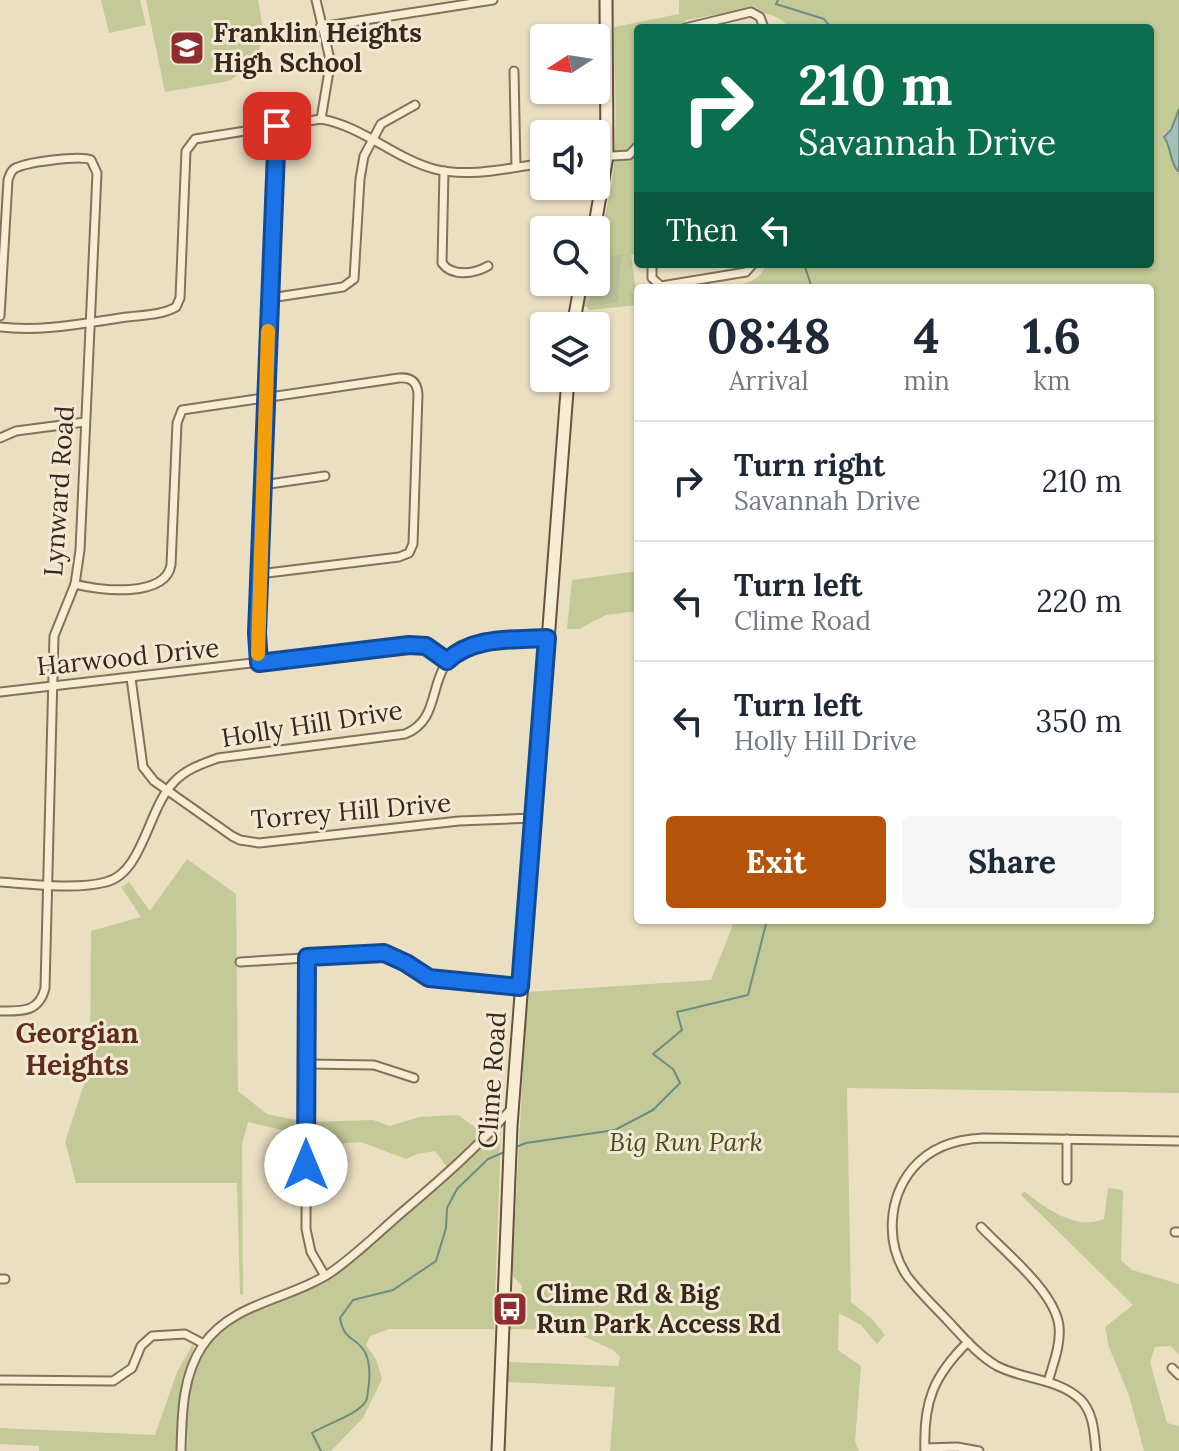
<!DOCTYPE html>
<style>
body{margin:0;font-family:Lora,serif;background:#f6f6f7;color:#1f2937;height:100vh;display:flex;flex-direction:column;font-size:30px;white-space:nowrap}
*{box-sizing:border-box;margin:0}
p{font-size:26px;color:#747a83}
.icon{flex:none;width:44px;height:44px;fill:none;stroke:currentColor;stroke-width:2;stroke-linecap:round;stroke-linejoin:round}
.map{position:relative;flex:1;overflow:hidden}
.details{position:absolute;left:634px;top:284px;width:520px;height:640px;display:flex;flex-direction:column;background:#fff;border-radius:8px;box-shadow:0 2px 6px #0004}
.details>*{flex:none}
.top-card{position:absolute;left:634px;top:24px;width:520px;height:244px;border-radius:8px;box-shadow:0 2px 6px #0004;background:#0b6e4f;color:#fff;overflow:hidden}
.needle{width:52px;rotate:258deg}
.fabs{position:absolute;left:530px;top:24px;display:grid;gap:16px}
.fabs a{display:grid;place-items:center;width:80px;height:80px;border-radius:8px;background:#fff;box-shadow:0 2px 6px #0004;font-size:40px}
.pin{position:absolute;display:grid;place-items:center;width:68px;height:68px;color:#fff;margin:-34px;border-radius:16px;box-shadow:0 4px 12px #0006}
.me{position:absolute;width:88px;margin:-44px;rotate:0deg;stroke-linejoin:round;filter:drop-shadow(0 0 6px #0008)}
.turn{display:flex;align-items:center;gap:28px;height:168px;padding:0 32px;font-size:36px}
.turn .icon{width:104px;height:104px;stroke-width:2.5}
.turn b{display:block;font-size:56px;line-height:68px}
.then{display:flex;align-items:center;height:76px;padding:0 32px;background:#0003;gap:16px;font-size:30px}
.eta{display:flex;justify-content:space-evenly;align-items:center;height:136px;text-align:center}
.eta b{font-size:48px;font-weight:700;line-height:56px}
.button{display:flex;gap:16px;margin-top:auto;padding:16px 32px}
.button a{flex:1;height:92px;border-radius:8px;background:#b45309;color:#fff;font-size:32px;font-weight:700;line-height:92px;text-align:center}
.button a+a{background:#f6f6f7;color:#1f2937}
ul{padding:0;list-style:none}
li{display:flex;align-items:center;gap:24px;height:120px;padding:0 32px;border-top:2px solid #e0e1e3}
li div{flex:1}
li b{display:block;font-size:30px}
li em{font-style:normal}
.map>svg:first-child{display:block}
.green{fill:#c3c997}
.cemetery{fill:#b9be96}
.water{fill:#a5beb7;stroke:#6c8c84;stroke-width:2}
.lines{fill:none;stroke-linecap:round;stroke-linejoin:round}
.stream{stroke:#6c8c84;stroke-width:2}
.street-casing{stroke:#84715a;stroke-width:11}
.secondary-casing{stroke:#66523e;stroke-width:15}
.street{stroke:#f7edd5;stroke-width:7}
.secondary{stroke:#f7edd5;stroke-width:11}
.route-casing{stroke:#114b97;stroke-width:20}
.route{stroke:#1a73e8;stroke-width:14}
.slow{stroke:#f59e0b;stroke-width:14}
.labels{text-anchor:middle;stroke-width:6;stroke-linejoin:round;paint-order:stroke}
.poi-label{font-size:26px;font-weight:bold;fill:#35291e;stroke:#f3e9d2;text-anchor:start}
.street-label{font-size:26px;fill:#35291e;stroke:#f3e9d2}
.park-label{font-size:26px;font-style:italic;fill:#465026;stroke:#f3e9d2}
.neighbourhood-label{font-size:28px;font-weight:bold;fill:#5f2d20;stroke:#f3e9d2}
</style>
<div class="map">
<svg width="1179" height="1451" viewBox="0 0 1179 1451">
<rect width="100%" height="100%" fill="#ebdfc2"/>
<g class="green">
<path d="M 101,0 L 140,0 L 146,25 L 109,33 Z"/>
<path d="M 146,0 L 258,0 L 264,34 L 258,54 L 242,72 L 229,81 L 165,92 Z"/>
<path d="M 679,0 L 1179,0 L 1179,109 L 1171,130 L 1165,134 L 1173,165 L 1179,171 L 1179,1093 L 847,1088 L 851,1302 L 872,1319 L 885,1335 L 877,1344 L 861,1325 L 839,1313 L 838,1350 L 861,1366 L 855,1441 L 859,1451 L 610,1451 L 615,1387 L 507,1382 L 509,1362 L 618,1366 L 620,1357 L 613,1350 L 570,1330 L 509,1329 L 511,1305 L 518,1298 L 517,1294 L 521,1293 L 522,1286 L 512,1275 L 527,992 L 711,980 L 735,920 L 1150,920 L 1150,288 L 712,288 C 733,285 759,287 766,264 L 1150,264 L 1150,28 L 790,28 C 767,0 719,15 686,20 L 679,28 L 638,28 L 638,242 L 634,254 L 631,255 L 638,305 L 589,310 L 587,307 L 583,307 L 589,282 L 595,282 L 588,306 L 618,301 L 599,270 L 596,280 C 596,245 606,215 612,182 C 619,132 614,78 614,27 L 679,14 Z"/>
<path d="M 638,571 L 638,611 L 606,615 L 579,629 L 567,629 L 572,580 Z"/>
<path d="M 187,859 L 236,894 L 238,1091 L 267,1114 L 301,1121 L 300,1131 L 296,1133 L 248,1122 L 242,1145 L 243,1294 L 240,1295 L 237,1183 L 76,1183 L 65,1142 L 90,1066 L 91,931 L 141,917 L 121,887 L 129,882 L 150,911 Z"/>
<path d="M 458,1115 L 483,1133 L 447,1167 L 435,1151 L 417,1154 L 406,1159 L 361,1142 L 334,1144 L 312,1137 L 310,1128 L 312,1122 L 373,1120 L 390,1126 L 419,1117 Z"/>
<path d="M 501,1133 L 494,1329 L 389,1329 L 370,1336 L 366,1345 L 376,1359 L 382,1379 L 363,1418 L 331,1451 L 187,1451 C 188,1438 187,1427 186,1414 C 182,1369 217,1325 257,1308 C 284,1297 311,1290 336,1275 L 493,1135 Z"/>
<path d="M 1108,1188 L 1123,1190 L 1121,1260 L 1132,1270 L 1179,1284 L 1179,1355 L 1171,1346 L 1155,1347 L 1150,1362 L 1167,1423 L 1179,1426 L 1179,1451 L 1144,1451 L 1129,1395 L 1109,1347 L 1105,1327 L 1133,1305 L 1021,1195 L 1024,1191 C 1045,1208 1076,1231 1104,1219 Z"/>
<path d="M 193,1344 L 194,1347 C 180,1382 179,1414 177,1451 L 39,1451 L 39,1446 L 0,1444 L 0,1428 L 155,1435 L 177,1372 Z"/>
</g>
<path class="cemetery" d="M 621,255 L 618,302 L 587,307 L 603,256 Z"/>
<path class="water" d="M 1179,109 L 1179,171 L 1178,171 C 1169,161 1172,148 1164,137 L 1171,130 Z"/>
<g class="lines">
<g class="stream">
<path d="M 778,0 L 776,4 L 824,19 L 831,28"/>
<path d="M 804,264 L 812,288"/>
<path d="M 516,1147 L 526,1143 L 615,1130 L 653,1110 L 680,1083 L 673,1069 L 653,1054 L 682,1030 L 677,1012 L 748,995 L 767,920"/>
<path d="M 321,1451 L 312,1433 C 326,1424 358,1415 366,1401 C 368,1397 368,1388 369,1383 C 370,1372 370,1362 365,1352 C 356,1336 344,1342 340,1318 L 353,1300 L 393,1290 L 436,1261 L 446,1228 L 447,1208 L 457,1189 L 488,1159 L 507,1151"/>
</g>
<defs>
<g id="street">
<path d="M 316,0 L 329,55 L 329,71 L 321,119"/>
<path d="M 320,27 L 493,0"/>
<path d="M 685,28 L 751,12 L 760,17 L 764,28"/>
<path d="M 514,71 L 516,167"/>
<path d="M 596,157 L 629,155 L 638,146"/>
<path d="M 444,171 L 442,263 C 452,277 474,274 488,266"/>
<path d="M 652,264 L 652,278 L 661,286 L 746,272 L 753,264"/>
<path d="M 270,298 L 343,287 L 354,279 L 360,179 L 364,156 L 381,124 L 415,105"/>
<path d="M 0,316 L 8,180 C 10,175 10,172 14,169 C 25,162 81,155 91,160 L 97,173 L 80,550 L 75,584 L 54,636 L 45,988 C 39,1013 21,1011 0,1011"/>
<path d="M 0,327 C 42,332 85,323 127,317 C 143,315 162,315 176,307 L 180,298 L 186,151 L 195,139 L 321,119 C 362,126 394,158 434,169 C 469,178 509,168 544,163"/>
<path d="M 0,438 L 16,431 L 85,422"/>
<path d="M 262,485 L 325,476"/>
<path d="M 75,584 C 100,591 165,598 171,565 L 177,423 L 182,410 L 399,378 C 411,377 417,382 418,394 L 413,544 L 409,553 L 399,557 L 259,574"/>
<path d="M 259,663 L 257,633 L 277,126"/>
<path d="M 131,678 L 143,767 L 154,781 L 232,836 L 240,840 L 259,843 L 459,821 L 533,818"/>
<path d="M 0,692 L 409,645 L 426,646 L 447,661"/>
<path d="M 0,882 C 32,884 76,890 106,882 C 143,873 148,808 174,782 C 186,769 202,764 218,758 L 405,734 C 447,717 422,667 467,647 C 490,637 522,640 547,638"/>
<path d="M 307,957 L 306,1229 L 311,1252 L 325,1276"/>
<path d="M 240,962 L 384,953 L 406,963 L 429,978 L 520,987"/>
<path d="M 307,1064 L 374,1065 L 414,1078"/>
<path d="M 1067,1180 L 1067,1139"/>
<path d="M 981,1227 C 1005,1252 1055,1292 1059,1326 C 1061,1345 1053,1364 1048,1382"/>
<path d="M 1175,1232 L 1179,1232"/>
<path d="M 0,1279 L 5,1279"/>
<path d="M 1172,1368 L 1179,1375"/>
<path d="M 0,1380 L 113,1381 L 132,1368 L 141,1346 L 152,1336 L 185,1334 L 204,1344"/>
<path d="M 925,1448 L 957,1447 L 979,1451"/>
<path d="M 181,1451 C 182,1415 182,1376 203,1345 C 233,1302 289,1300 330,1273 C 355,1256 377,1234 400,1214 C 439,1181 478,1147 511,1109"/>
<path d="M 925,1451 C 923,1403 933,1376 968,1342"/>
<path d="M 1096,1451 C 1094,1433 1094,1414 1081,1400 C 1058,1378 1024,1380 997,1366 C 978,1355 963,1337 948,1321 C 934,1306 919,1292 907,1276 C 885,1243 888,1198 913,1168 C 931,1147 957,1139 983,1138 L 1179,1141"/>
</g>
<g id="secondary">
<path d="M 594,230 L 607,156 L 606,0"/>
<path d="M 573,326 L 581,282"/>
<path d="M 498,1451 L 511,1126 L 568,378"/>
</g>
</defs>
<use href="#street" class="street-casing"/>
<use href="#secondary" class="secondary-casing"/>
<use href="#street" class="street"/>
<use href="#secondary" class="secondary"/>
</g>
<g class="lines">
<defs>
<path id="route" d="M 277,126 L 257,633 L 259,663 L 409,645 L 426,646 L 447,661 C 473,636 513,640 547,638 L 520,987 L 429,978 L 406,963 L 384,953 L 307,957 L 306,1165"/>
</defs>
<use href="#route" class="route-casing"/>
<use href="#route" class="route"/>
<path class="slow" d="M 258,654 L 268,331"/>
</g>
<defs>
<symbol id="school-square" viewBox="-11 -11 22 22"><rect x="-9" y="-9" width="18" height="18" rx="4" fill="#902e2f" stroke="#f3e9d2"/><path d="M0-5L7-2L0 1L-7-2ZM-4 1L0 2.5L4 1V4Q0 6-4 4Z" fill="#fff"/></symbol>
<symbol id="bus-square" viewBox="-11 -11 22 22"><rect x="-9" y="-9" width="18" height="18" rx="4" fill="#902e2f" stroke="#f3e9d2"/><path d="M-5-6H5V4H4V6H2V4H-2V6H-4V4H-5ZM-3.5-4V0h7V-4ZM-3.5 1.2v1.5H-2V1.2ZM2 1.2v1.5H3.5V1.2Z" fill="#fff"/></symbol>
</defs>
<g fill-rule="evenodd">
<use href="#school-square" x="167" y="28" width="40" height="40"/>
<use href="#bus-square" x="490" y="1289" width="40" height="40"/>
</g>
<g class="labels">
<g class="poi-label">
<text x="213" y="42">Franklin Heights<tspan x="213" dy="30">High School</tspan></text>
<text x="536" y="1303">Clime Rd &amp; Big<tspan x="536" dy="30">Run Park Access Rd</tspan></text>
</g>
<g class="street-label">
<text transform="translate(59 491) rotate(-86)" y="9">Lynward Road</text>
<text transform="translate(128 657) rotate(-6)" y="9">Harwood Drive</text>
<text transform="translate(312 724) rotate(-9)" y="9">Holly Hill Drive</text>
<text transform="translate(351 811) rotate(-5)" y="9">Torrey Hill Drive</text>
<text transform="translate(492 1080) rotate(-86)" y="9">Clime Road</text>
</g>
<g class="park-label">
<text x="686" y="1151">Big Run Park</text>
</g>
<g class="neighbourhood-label">
<text x="77" y="1043">Georgian<tspan x="77" dy="32">Heights</tspan></text>
</g>
</g>
</svg>
<div class="fabs">
<a><svg class="needle" viewBox="-14 -14 28 28"><path d="M0-13l5 13h-10z" fill="#e53935"/><path d="M0 13l5-13h-10z" fill="#747a83"/></svg></a>
<a><svg class="icon" aria-label="sound" viewBox="0 0 24 24"><path d="M4 9h4l5-4v14l-5-4H4zM17 9q2 3 0 6"/></svg></a>
<a><svg class="icon" aria-label="search" viewBox="0 0 24 24"><circle cx="10" cy="10" r="6"/><path d="M15 15l6 6"/></svg></a>
<a><svg class="icon" aria-label="layers" viewBox="0 0 24 24"><path d="M12 4l9 5-9 5-9-5zM3 14l9 5 9-5"/></svg></a>
</div>
<div class="pin" style="left:277px;top:126px;background:#d93025"><svg class="icon" aria-label="arrive" viewBox="0 0 24 24"><path d="M6 21V4h12l-3 4 3 4H6"/></svg></div>
<svg class="me" style="left:306px;top:1165px" viewBox="-20 -20 40 40"><circle r="19" fill="#fff"/><path d="M0-13L10 11 0 6-10 11z" fill="#1a73e8"/></svg>
<div class="top-card">
<div class="turn"><svg class="icon" aria-label="right" viewBox="0 0 24 24"><path d="M7 20v-9h11M14 6l5 5-5 5"/></svg><div><b>210 m</b>Savannah Drive</div></div>
<div class="then">Then<svg class="icon" aria-label="left" viewBox="0 0 24 24"><path d="M17 20v-9H6M10 6l-5 5 5 5"/></svg></div>
</div>
<section class="details">
<div class="eta">
<div><b>08:48</b><p>Arrival</p></div>
<div><b>4</b><p>min</p></div>
<div><b>1.6</b><p>km</p></div>
</div>
<ul>
<li><svg class="icon" aria-label="right" viewBox="0 0 24 24"><path d="M7 20v-9h11M14 6l5 5-5 5"/></svg><div><b>Turn right</b><p>Savannah Drive</p></div><em>210 m</em></li>
<li><svg class="icon" aria-label="left" viewBox="0 0 24 24"><path d="M17 20v-9H6M10 6l-5 5 5 5"/></svg><div><b>Turn left</b><p>Clime Road</p></div><em>220 m</em></li>
<li><svg class="icon" aria-label="left" viewBox="0 0 24 24"><path d="M17 20v-9H6M10 6l-5 5 5 5"/></svg><div><b>Turn left</b><p>Holly Hill Drive</p></div><em>350 m</em></li>
</ul>
<div class="button"><a>Exit</a><a>Share</a></div>
</section>
</div>
